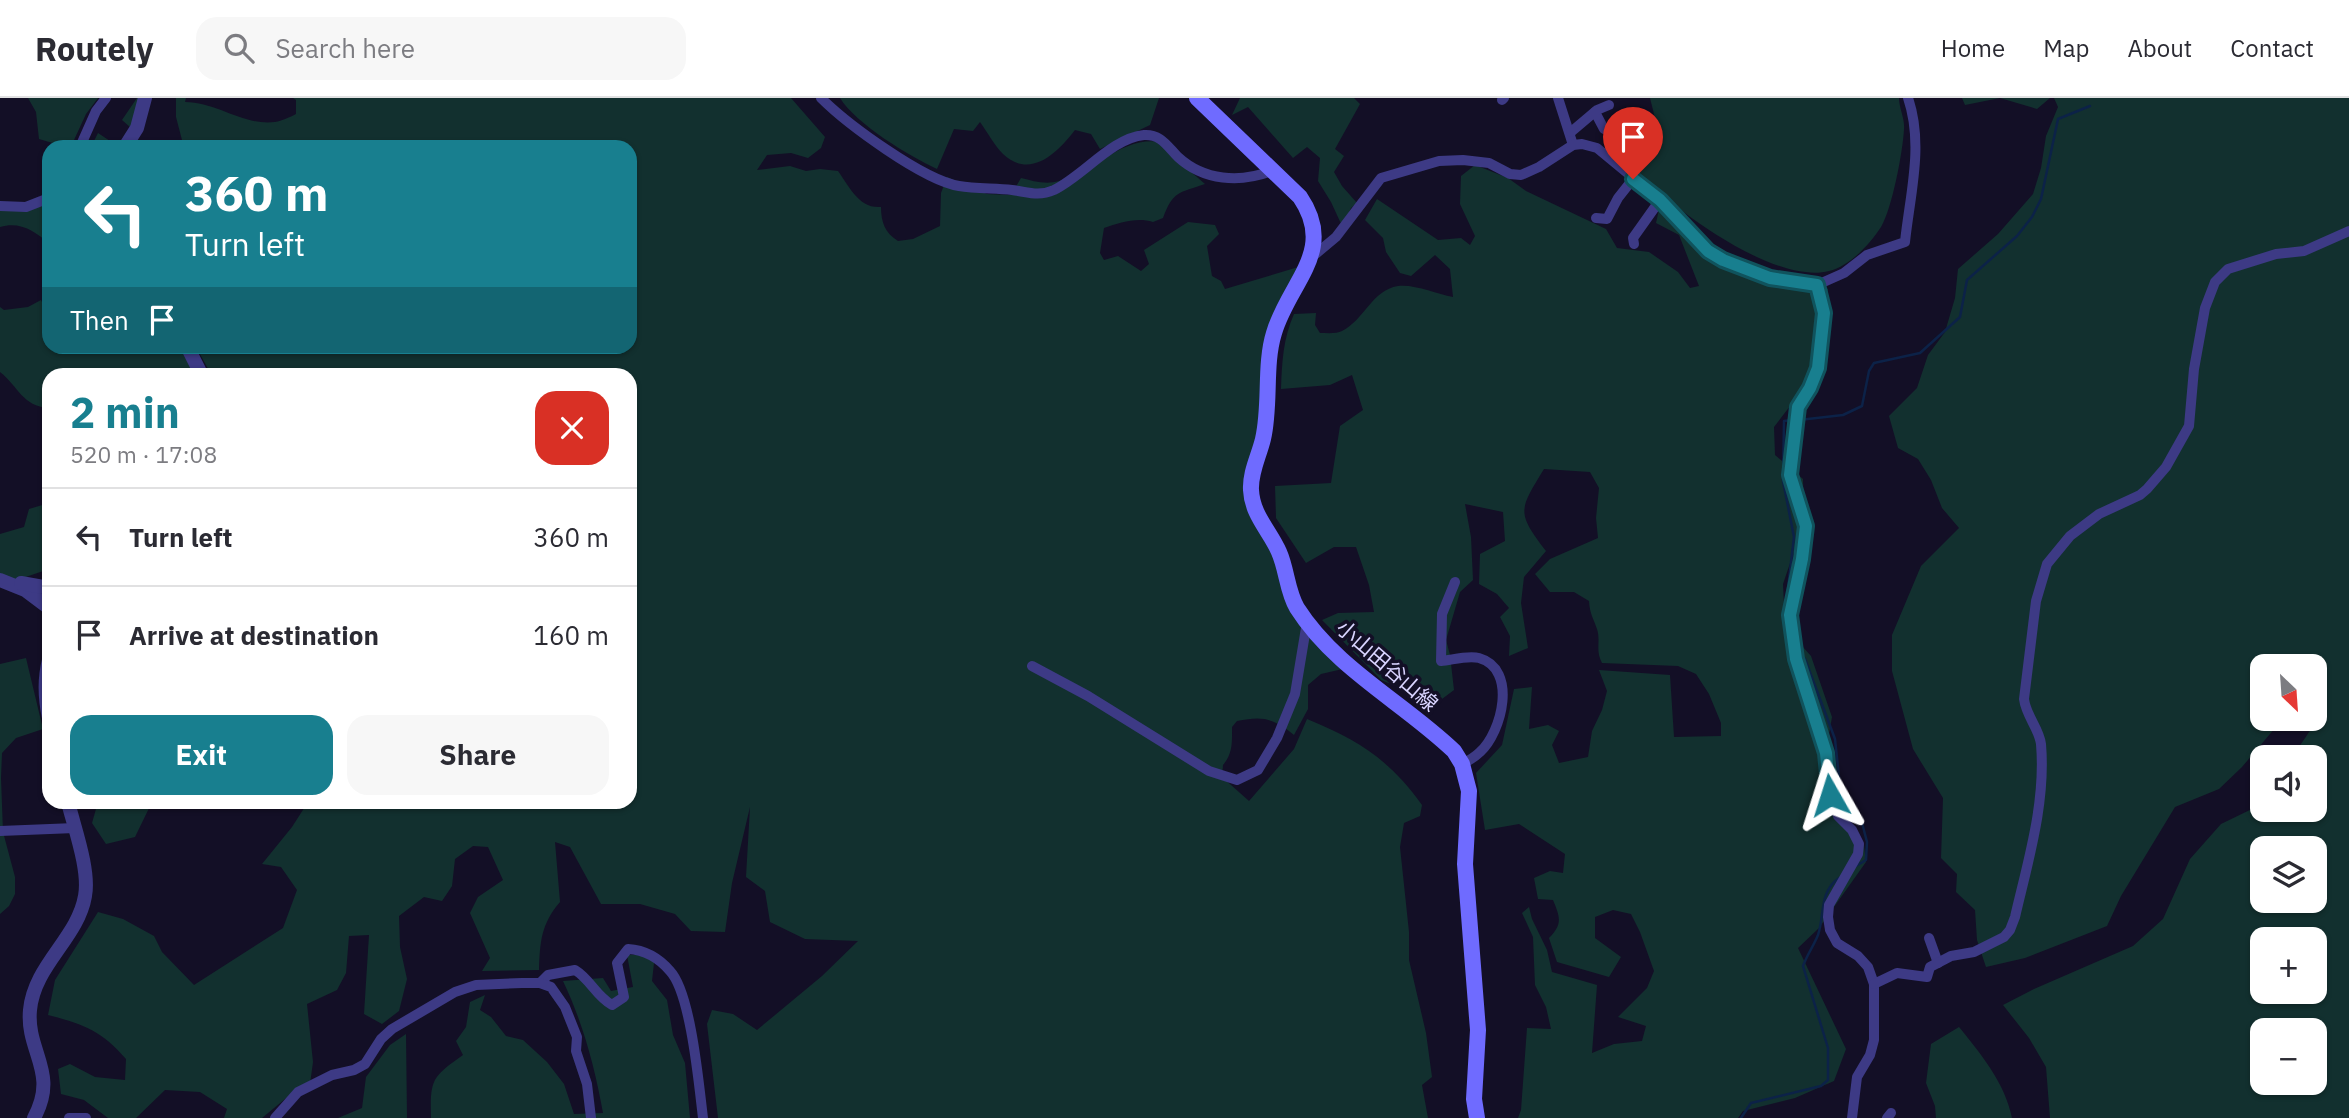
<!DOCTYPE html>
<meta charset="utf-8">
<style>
body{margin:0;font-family:"IBM Plex Sans","Noto Sans JP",sans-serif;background:#f7f7f7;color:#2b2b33;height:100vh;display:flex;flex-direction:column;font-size:26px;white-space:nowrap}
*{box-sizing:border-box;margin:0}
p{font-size:23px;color:#7c7c81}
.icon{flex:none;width:38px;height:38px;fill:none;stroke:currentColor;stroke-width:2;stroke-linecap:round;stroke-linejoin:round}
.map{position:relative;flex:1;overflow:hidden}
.details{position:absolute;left:42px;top:270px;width:595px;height:441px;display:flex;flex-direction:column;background:#fff;border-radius:21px;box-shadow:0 2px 5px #0004}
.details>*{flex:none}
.hud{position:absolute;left:42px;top:42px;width:595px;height:214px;border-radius:21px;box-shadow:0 2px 5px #0004;background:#187f8f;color:#fff;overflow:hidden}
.needle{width:46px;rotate:155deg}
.controls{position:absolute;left:2250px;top:556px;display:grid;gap:14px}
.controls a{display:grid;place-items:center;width:77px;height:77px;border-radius:14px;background:#fff;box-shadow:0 2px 5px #0004;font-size:35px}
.pin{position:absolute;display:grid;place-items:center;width:60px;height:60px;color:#fff;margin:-72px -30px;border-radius:50% 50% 50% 0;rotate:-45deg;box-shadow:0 0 7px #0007}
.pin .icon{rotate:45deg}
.me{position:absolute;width:77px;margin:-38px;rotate:354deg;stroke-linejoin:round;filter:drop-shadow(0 0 5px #0008)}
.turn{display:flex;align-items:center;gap:24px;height:147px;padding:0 28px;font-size:32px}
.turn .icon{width:91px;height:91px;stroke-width:2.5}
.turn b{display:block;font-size:49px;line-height:60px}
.then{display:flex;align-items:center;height:66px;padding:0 28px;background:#0003;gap:14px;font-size:26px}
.round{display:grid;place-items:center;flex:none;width:74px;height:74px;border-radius:21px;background:#f7f7f7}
.headline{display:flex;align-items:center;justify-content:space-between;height:119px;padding:0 28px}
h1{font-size:42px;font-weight:700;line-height:52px;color:#187f8f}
.action{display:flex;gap:14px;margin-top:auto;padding:14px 28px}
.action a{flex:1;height:80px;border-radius:21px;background:#187f8f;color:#fff;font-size:28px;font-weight:700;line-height:80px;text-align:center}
.action a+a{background:#f7f7f7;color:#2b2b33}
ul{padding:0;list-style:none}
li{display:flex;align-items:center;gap:21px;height:98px;padding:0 28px;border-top:2px solid #e1e1e2}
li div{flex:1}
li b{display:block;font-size:26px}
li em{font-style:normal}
header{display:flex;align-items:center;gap:42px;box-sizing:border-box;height:98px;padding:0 35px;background:#fff;border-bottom:2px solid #e1e1e2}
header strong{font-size:33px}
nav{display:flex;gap:38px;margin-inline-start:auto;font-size:24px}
.search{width:490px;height:63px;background:#f7f7f7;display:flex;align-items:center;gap:18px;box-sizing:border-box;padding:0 24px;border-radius:21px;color:#7c7c81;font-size:26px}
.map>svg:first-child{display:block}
.green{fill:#12302f;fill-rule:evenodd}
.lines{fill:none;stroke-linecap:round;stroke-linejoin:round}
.stream{stroke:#0c2248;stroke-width:2.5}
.minor{stroke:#3d3a85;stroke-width:10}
.tertiary{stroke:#3d3a85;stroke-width:14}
.secondary{stroke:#6f6bff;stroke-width:16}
.route-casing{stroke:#10535d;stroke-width:18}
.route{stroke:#187f8f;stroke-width:12}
.labels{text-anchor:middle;stroke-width:7;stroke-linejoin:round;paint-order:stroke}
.street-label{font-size:21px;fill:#d9d4ff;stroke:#130f26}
</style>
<header>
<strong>Routely</strong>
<div class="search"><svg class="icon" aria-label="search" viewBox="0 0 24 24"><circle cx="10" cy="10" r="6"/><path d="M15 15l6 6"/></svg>Search here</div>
<nav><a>Home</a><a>Map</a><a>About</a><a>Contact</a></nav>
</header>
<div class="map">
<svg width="2349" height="1020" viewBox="0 0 2349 1020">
<rect width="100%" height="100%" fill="#130f26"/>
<g class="green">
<path d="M 28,0 L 98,0 L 86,16 L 74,42 L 56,46 L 39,41 L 36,14 Z"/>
<path d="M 137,0 L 140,0 L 131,49 L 91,49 L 98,35 L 113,45 L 121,43 L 130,29 L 122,22 Z"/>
<path d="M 176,0 L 186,0 L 185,4 C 217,4 243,28 275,24 C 282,23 290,19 296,16 L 296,2 L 293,0 L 791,0 L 825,39 L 821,50 L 808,60 L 791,55 L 767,57 L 757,72 L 790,68 L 806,73 L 820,71 L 838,73 C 849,88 859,111 881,109 C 881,124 885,135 898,143 L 913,141 L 940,128 L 941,95 L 947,79 L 987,96 L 1011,97 L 1021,80 C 1033,83 1046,87 1059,83 C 1095,73 1122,38 1161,44 L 1174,59 L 1205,86 C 1179,95 1173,93 1163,120 L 1153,124 C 1136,119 1120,125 1104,130 L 1100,155 L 1104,162 L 1118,158 L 1141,173 L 1149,166 L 1144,152 L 1188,124 L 1215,127 L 1219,136 L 1207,148 L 1212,178 L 1221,183 L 1225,191 L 1305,167 L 1277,235 L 1247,384 L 1301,509 L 1347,570 L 1321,576 L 1308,587 L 1308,611 L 1294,637 C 1273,620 1263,618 1237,623 L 1232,629 C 1232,644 1233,655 1223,667 L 1222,679 L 1249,703 L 1294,651 L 1307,621 C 1358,642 1389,661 1422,707 L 1420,718 L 1404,725 L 1400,749 L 1409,834 L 1409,862 L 1426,935 L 1432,979 L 1422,987 L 1428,1020 L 718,1020 L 707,926 L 712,912 L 733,916 L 757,932 L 822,878 L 858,843 L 805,841 L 770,824 L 765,793 L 746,779 L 750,709 L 732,785 L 725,834 L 691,833 L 675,816 L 640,806 L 601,806 L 570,749 L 555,744 L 560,804 C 541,826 540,844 539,872 L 482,873 L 490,860 L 470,815 L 478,799 L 503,782 L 488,749 L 473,748 L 455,761 L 452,788 L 442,803 L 424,799 L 399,818 L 400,849 L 407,881 L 399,913 L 382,926 L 364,916 L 369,837 L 349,838 L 346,875 L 337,892 L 307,906 L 313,964 L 310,986 L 291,996 L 262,1020 L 224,1020 L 227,1011 L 200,994 L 165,992 L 136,1020 L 108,1020 L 84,1002 L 61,996 L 58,971 L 70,966 L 95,979 L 125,982 L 126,961 C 102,933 83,926 48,917 L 55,882 L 98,814 L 123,821 L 154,838 L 162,854 L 194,887 L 283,830 L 297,792 L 281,769 L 262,766 L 292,729 L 308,704 L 630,704 L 630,276 L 211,276 L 196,249 L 630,248 L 630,49 L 197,49 L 182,42 L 176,19 Z"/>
<path d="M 840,0 L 1159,0 L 1150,27 L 1100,51 L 1091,36 L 1075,32 C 1058,54 1031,82 1003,56 C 994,47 988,35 980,24 L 973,33 L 954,31 L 937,71 C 909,58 856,26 840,0 Z"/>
<path d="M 1240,0 L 1354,0 L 1360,6 L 1335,51 L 1344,58 L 1334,74 L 1342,88 L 1357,105 L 1351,110 L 1343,130 L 1331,104 L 1318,83 L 1320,60 L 1307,49 L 1293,60 L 1248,9 L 1232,17 Z"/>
<path d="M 1650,0 L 1899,0 C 1899,10 1905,21 1904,31 C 1903,53 1892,111 1881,129 C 1870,146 1850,168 1829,173 C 1787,184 1718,140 1685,115 C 1660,95 1633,78 1612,53 L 1628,38 L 1655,20 Z"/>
<path d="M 1962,0 L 2050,0 L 2037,11 L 2000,0 L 1965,7 Z"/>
<path d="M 2054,0 L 2349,0 L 2349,1020 L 2050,1020 L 2046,969 L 2029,940 L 2003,907 L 2034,891 L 2133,848 L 2163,821 L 2190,761 L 2221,726 L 2254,710 L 2263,699 L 2263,712 L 2315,712 L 2315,660 L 2291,660 C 2303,643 2324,617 2322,595 C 2322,586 2315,579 2315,569 L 2263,569 L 2263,621 L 2282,621 L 2281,623 L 2242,669 L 2219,691 L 2175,709 L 2121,798 L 2107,828 L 2025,860 L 1986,869 L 1977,842 L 1975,812 L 1956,794 L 1957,776 L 1941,760 L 1943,700 L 1913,651 L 1892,573 L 1892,537 L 1921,468 L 1959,430 L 1942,410 L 1931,382 L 1918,361 L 1898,350 L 1889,318 L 1917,290 L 1928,257 L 1945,234 L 1955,200 L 1958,171 L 1998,136 L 2033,96 L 2041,70 L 2046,38 L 2058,9 ZM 2263,751 L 2315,751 L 2315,803 L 2263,803 ZM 2263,842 L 2315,842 L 2315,894 L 2263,894 ZM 2263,933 L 2315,933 L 2315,985 L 2263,985 Z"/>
<path d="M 1475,67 L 1508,80 L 1526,93 L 1606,131 L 1617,150 L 1649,154 L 1678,174 L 1690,190 L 1699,188 L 1679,137 L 1656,125 L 1660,107 L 1725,155 L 1750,166 L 1796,182 L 1823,188 L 1828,191 L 1825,225 L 1816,247 L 1807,286 L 1774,329 L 1775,357 L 1803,381 L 1804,424 L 1783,486 L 1785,529 L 1811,558 L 1832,619 L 1826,654 L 1834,705 L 1864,747 L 1866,764 L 1819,830 L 1798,850 L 1846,951 L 1834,983 L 1795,1000 L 1743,1013 L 1738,1020 L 1518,1020 L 1521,1012 L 1527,930 L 1551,931 L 1546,909 L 1535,887 L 1533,839 L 1522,815 L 1529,809 L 1532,821 L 1547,852 L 1552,874 L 1597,887 L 1592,955 L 1614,946 L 1642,943 L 1646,928 L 1618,919 L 1647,890 L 1654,873 L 1640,834 L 1631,816 L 1613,812 L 1595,819 L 1595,840 L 1621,859 L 1609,879 L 1557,864 L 1549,840 C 1563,826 1560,819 1553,802 L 1538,801 L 1534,780 L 1550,773 L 1563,775 L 1565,756 L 1519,726 L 1485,732 L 1476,675 L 1502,647 L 1514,591 L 1532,589 L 1529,631 L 1548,627 L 1559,633 L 1552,647 L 1559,665 L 1588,659 L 1592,633 L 1602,612 L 1607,593 L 1599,572 L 1670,577 L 1674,639 L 1721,638 L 1721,625 L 1709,596 L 1696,576 L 1678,568 L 1602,565 C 1595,552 1601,543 1597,531 C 1593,519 1590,517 1589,503 L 1574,494 L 1550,494 L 1535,476 L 1550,461 L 1598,440 L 1596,420 L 1599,390 L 1590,374 L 1544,371 C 1519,412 1516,414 1546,453 L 1524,479 L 1521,505 L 1528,550 L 1509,558 L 1510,538 L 1500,519 L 1509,510 L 1497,496 L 1479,486 L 1480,456 L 1505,443 L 1503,414 L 1465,406 L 1471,439 L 1473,482 L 1460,494 L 1446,542 L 1450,557 L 1454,592 L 1430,610 L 1408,593 L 1381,582 L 1322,522 L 1338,515 L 1374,514 L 1369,487 L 1356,449 L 1334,449 L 1306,465 L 1276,420 L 1275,388 L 1331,385 L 1340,328 L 1363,312 L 1352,277 L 1330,287 L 1281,291 C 1282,264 1283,241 1294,216 L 1316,215 L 1315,227 L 1320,235 C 1327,235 1337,236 1342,233 C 1364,222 1372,192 1398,188 C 1415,186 1436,196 1453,199 L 1450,171 L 1435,157 L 1411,178 L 1400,175 L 1386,154 L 1383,140 L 1365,122 L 1377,101 L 1438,142 L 1461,140 L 1470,147 L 1475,138 L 1460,106 L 1461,78 Z"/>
<path d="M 49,103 L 49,145 C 34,133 20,123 0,129 L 0,109 Z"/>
<path d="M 41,202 L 49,218 L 49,248 L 181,249 L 196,276 L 49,276 L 49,310 C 22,308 19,289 0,274 L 0,209 L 4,212 L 28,209 Z"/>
<path d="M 49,405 L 49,471 L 17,482 L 0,480 L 0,436 L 24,429 L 29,411 Z"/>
<path d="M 26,560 L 43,631 L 16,640 L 2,655 L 1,680 L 3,734 L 15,779 L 15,796 L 9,808 L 0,816 L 0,566 Z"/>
<path d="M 98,704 L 152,704 L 135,739 L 106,746 L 92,725 Z"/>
<path d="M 655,856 L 652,883 L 667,902 L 673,937 L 685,965 L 690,1020 L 431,1020 C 430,981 432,979 463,957 L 456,943 L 466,929 L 470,904 L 485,897 L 480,912 L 491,919 L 506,938 L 523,942 L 547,964 L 564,986 L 574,1016 L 603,1015 C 595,970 583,925 563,883 L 603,880 L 611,893 L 633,889 L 627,857 Z"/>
<path d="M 1959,929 C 1981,956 2005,985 2012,1020 L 1936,1020 L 1935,1008 L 1926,985 L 1931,946 Z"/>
<path d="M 406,936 L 407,1020 L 338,1020 L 362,1010 L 366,979 L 390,947 Z"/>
</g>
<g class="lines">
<g class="stream">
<path d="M 1799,322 L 1843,317 L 1862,308 L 1869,273 L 1874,265 L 1920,255 L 1960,219 L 1967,182 L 2017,138 L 2032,119 L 2041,101 L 2058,21 L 2090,8"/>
<path d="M 1785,516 L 1794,439 L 1783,383 L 1784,323 L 1792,322"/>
<path d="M 1787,530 L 1788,550 L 1792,553"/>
<path d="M 1801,558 L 1805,561 L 1835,641 L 1841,698 L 1861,721 L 1867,744 L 1866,762 L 1856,768"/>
<path d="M 1741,1020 L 1751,1005 L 1821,988 L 1828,982 L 1828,950 L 1803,868 C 1807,857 1814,847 1818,837 C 1825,816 1819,794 1839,780"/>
</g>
<g class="minor">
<path d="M 821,0 C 847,26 923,82 959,88 C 976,91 995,90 1012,92 C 1028,94 1038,99 1054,92 C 1083,78 1112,40 1144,37 C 1161,36 1167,48 1178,59 C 1204,83 1240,85 1272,73"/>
<path d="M 1558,0 L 1573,47"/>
<path d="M 1502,2 L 1504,0"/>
<path d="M 1595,14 L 1604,31"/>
<path d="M 1571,34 L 1597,12 L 1609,7"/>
<path d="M 80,49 L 96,13 L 106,0"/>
<path d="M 0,108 L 26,109 L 49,100"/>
<path d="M 1596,120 L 1607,121 L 1618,100 L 1633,81"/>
<path d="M 1634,146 L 1633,140 L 1660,102"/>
<path d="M 1312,159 L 1336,139 L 1381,80 L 1439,63 L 1463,62 L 1489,65 L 1510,76 L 1521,77 L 1539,69 L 1573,47 L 1582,46 L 1597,50 L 1660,102 L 1708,153 L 1723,162 L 1770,180 L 1817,187 L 1844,175 L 1867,157 L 1905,144 C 1910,96 1924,47 1908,0"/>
<path d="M 1817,187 L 1824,215 L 1818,270 L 1810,290 L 1798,309 L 1790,377 L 1806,428 L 1802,461 L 1790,517 L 1796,560 L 1826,655 L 1830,697 L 1838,718 L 1852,732 L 1859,746 L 1858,756 L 1829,807 L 1828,819 L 1830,832 L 1837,845 L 1858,858 L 1868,869 L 1874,886 L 1874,942 L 1870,957 L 1857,979 L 1852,1020"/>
<path d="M 1455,484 L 1442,516 L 1441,563 C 1452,562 1468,557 1479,560 C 1518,571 1502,634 1480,654 C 1475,659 1468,663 1462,666"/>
<path d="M 1032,568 L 1088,598 L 1209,673 L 1237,682 L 1258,672 L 1277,640 L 1295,596 L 1307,524"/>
<path d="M 0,733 L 75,730"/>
<path d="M 1929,840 L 1938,865"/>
<path d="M 540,885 L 548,877 L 575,872 C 590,881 596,898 612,907 L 624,899 L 617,865 L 628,851 C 644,852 659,860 670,873 C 691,895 699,988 703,1020"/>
<path d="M 1874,886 L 1897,875 L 1927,879 L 1930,869 L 1951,858 L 1974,854 L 2004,839 L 2010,832 L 2015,819 C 2028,763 2046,705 2041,646 C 2039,630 2026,618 2024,601 L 2036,503 L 2047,466 L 2070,438 L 2099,416 L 2140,397 L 2147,391 L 2166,369 L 2189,328 L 2194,271 L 2205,210 L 2215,184 L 2228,171 L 2276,156 L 2304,153 L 2349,133"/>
<path d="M 69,1020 L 86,1020"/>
<path d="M 275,1020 L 298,994 L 332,977 L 354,972 L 365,966 L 381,941 L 392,931 L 455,894 L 476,887 L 522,885 L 540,885 L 551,889 L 565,909 L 577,939 L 576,953 L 587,986 L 591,1020"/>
<path d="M 1887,1020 L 1891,1015"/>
</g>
<g class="tertiary">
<path d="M 125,49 L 137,30 L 145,0"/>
<path d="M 187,248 L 201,276"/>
<path d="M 0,482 L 25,492 L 49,510"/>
<path d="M 21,485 L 49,490"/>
<path d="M 49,562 C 44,581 45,601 49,620"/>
<path d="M 34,1020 C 59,974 26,954 30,912 C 34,867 78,840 85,798 C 90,772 74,729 68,704"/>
</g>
<path class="secondary" d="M 1197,0 L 1300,99 C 1337,153 1289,184 1274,235 C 1264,267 1271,307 1263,341 C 1259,358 1250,374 1251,392 C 1252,417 1270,433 1279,454 C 1287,472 1287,493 1297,510 C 1335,570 1404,605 1454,653 L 1462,666 L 1469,693 L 1465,766 L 1478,932 L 1474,1001 L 1477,1020"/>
</g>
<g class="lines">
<defs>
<path id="route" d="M 1633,81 L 1660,102 L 1708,153 L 1723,162 L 1770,180 L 1817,187 L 1824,215 L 1818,270 L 1810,290 L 1798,309 L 1790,377 L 1806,428 L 1802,461 L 1790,517 L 1796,561 L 1826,655 L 1830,697"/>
</defs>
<use href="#route" class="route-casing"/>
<use href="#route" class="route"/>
</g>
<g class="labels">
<g class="street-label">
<text transform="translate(1387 568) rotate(41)" y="7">小山田谷山線</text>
</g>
</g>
</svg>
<div class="controls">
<a><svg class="needle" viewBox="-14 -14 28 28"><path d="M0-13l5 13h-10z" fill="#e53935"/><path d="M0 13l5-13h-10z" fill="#7c7c81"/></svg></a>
<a><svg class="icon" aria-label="sound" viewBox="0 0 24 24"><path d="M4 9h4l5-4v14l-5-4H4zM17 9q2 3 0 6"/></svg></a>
<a><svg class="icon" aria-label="layers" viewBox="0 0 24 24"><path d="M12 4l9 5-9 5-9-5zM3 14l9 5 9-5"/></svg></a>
<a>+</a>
<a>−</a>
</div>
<div class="pin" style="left:1633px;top:81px;background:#d93025"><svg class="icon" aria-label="arrive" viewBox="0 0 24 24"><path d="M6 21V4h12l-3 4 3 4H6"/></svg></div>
<svg class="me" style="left:1830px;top:697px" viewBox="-20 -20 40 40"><path d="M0-17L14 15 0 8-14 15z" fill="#187f8f" stroke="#fff" stroke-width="4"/></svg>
<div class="hud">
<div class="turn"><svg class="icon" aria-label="left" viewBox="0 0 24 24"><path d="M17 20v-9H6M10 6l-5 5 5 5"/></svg><div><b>360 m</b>Turn left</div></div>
<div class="then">Then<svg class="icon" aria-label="arrive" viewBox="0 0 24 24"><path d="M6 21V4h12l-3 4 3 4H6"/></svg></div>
</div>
<section class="details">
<div class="headline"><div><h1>2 min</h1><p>520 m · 17:08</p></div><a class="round" style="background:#d93025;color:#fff"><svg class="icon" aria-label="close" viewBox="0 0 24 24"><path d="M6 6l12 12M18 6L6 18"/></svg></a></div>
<ul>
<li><svg class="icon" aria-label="left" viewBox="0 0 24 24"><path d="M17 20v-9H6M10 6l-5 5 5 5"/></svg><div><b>Turn left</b></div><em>360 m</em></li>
<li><svg class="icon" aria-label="arrive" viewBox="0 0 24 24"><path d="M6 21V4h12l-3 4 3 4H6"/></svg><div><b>Arrive at destination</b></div><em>160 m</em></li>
</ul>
<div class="action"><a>Exit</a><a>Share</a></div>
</section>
</div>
